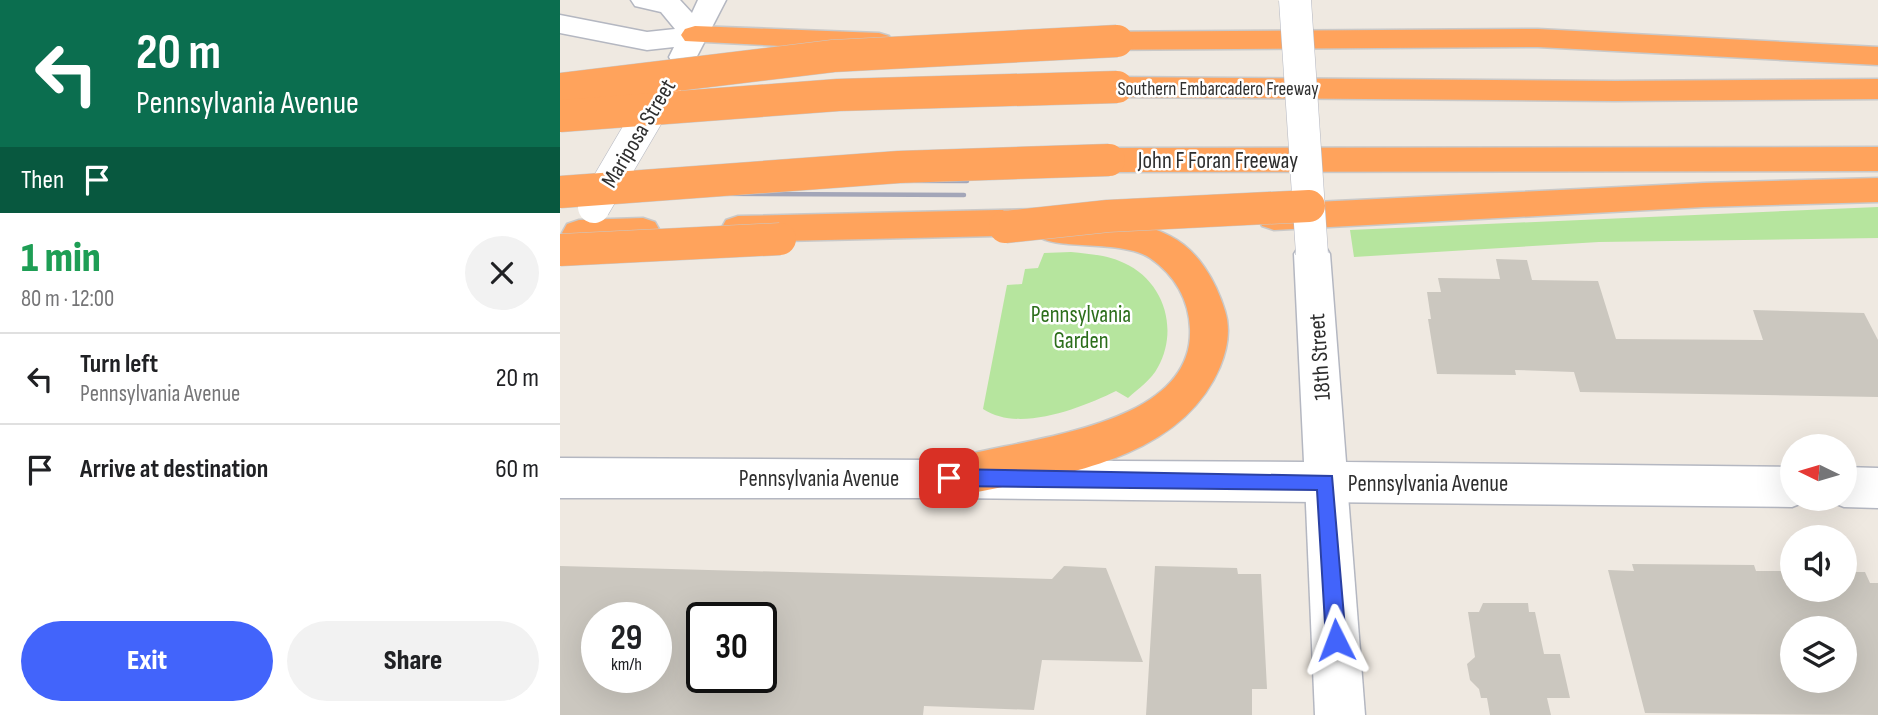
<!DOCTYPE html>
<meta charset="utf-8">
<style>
body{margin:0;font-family:"Sofia Sans Condensed",sans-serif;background:#f2f2f2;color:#202124;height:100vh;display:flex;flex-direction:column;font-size:26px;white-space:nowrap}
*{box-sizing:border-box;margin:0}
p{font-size:23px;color:#757577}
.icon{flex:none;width:38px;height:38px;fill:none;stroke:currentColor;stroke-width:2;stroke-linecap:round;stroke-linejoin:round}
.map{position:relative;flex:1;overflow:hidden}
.drawer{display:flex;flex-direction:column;background:#fff;width:560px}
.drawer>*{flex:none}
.hud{background:#0b6e4f;color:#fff;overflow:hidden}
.needle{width:46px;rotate:275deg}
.tools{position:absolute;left:1220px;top:434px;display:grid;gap:14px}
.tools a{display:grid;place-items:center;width:77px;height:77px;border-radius:50%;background:#fff;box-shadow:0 7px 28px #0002;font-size:35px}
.speed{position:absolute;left:21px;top:602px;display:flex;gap:14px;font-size:35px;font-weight:700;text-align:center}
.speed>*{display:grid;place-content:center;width:91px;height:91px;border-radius:50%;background:#fff;box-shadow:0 7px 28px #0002;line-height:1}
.speed small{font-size:18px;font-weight:400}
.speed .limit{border:4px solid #111;border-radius:10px;background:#fff;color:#111}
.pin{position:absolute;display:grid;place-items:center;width:60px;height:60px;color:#fff;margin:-30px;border-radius:14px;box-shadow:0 4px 10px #0006}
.me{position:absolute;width:77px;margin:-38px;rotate:357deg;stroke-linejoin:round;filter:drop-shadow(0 0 5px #0008)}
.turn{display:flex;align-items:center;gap:24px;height:147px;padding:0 21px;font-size:32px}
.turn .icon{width:91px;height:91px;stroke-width:2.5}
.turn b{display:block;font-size:49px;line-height:60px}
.then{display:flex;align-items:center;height:66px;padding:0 21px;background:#0003;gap:14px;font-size:26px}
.round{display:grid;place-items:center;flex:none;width:74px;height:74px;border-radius:37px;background:#f2f2f2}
.overview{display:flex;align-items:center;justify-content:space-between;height:119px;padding:0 21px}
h1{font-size:42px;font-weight:800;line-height:52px;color:#1e9e55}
.primary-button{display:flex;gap:14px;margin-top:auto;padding:14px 21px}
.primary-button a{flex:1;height:80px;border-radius:42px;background:#4264fb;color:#fff;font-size:28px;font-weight:800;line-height:80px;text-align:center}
.primary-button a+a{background:#f2f2f2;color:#202124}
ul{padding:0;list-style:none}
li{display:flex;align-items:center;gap:21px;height:91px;padding:0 21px;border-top:2px solid #e0e0e0}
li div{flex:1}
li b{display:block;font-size:26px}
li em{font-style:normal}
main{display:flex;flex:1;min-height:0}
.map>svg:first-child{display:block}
.green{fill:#b6e59e}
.building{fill:#cbc7bf;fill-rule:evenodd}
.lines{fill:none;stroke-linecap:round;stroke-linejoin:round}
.street-casing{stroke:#b4b7c1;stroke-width:3}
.secondary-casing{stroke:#b4b7c1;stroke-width:3}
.highway-casing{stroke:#c9c9c9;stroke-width:3}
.street{fill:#fff;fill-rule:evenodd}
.secondary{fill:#fff;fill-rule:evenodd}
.highway{fill:#ffa35c;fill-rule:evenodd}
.rail{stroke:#a3a6b8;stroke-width:4.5}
.secondary-bridge-casing{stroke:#b4b7c1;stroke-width:33;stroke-linecap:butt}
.highway-bridge-casing{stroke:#c9c9c9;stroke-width:33;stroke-linecap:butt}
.secondary-bridge{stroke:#fff;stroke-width:32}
.highway-bridge{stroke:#ffa35c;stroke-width:32}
.route{fill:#4264fb;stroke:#2b41a3;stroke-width:2}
.labels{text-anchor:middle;stroke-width:5;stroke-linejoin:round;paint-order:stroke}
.far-street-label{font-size:19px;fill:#2e2e2e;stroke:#fff}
.street-label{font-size:23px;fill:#2e2e2e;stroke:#fff}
.park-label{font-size:23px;fill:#2c6e1b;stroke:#fff}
</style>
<main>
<section class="drawer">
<div class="hud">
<div class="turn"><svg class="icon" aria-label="left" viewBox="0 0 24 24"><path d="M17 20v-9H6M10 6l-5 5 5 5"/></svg><div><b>20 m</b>Pennsylvania Avenue</div></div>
<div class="then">Then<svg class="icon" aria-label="arrive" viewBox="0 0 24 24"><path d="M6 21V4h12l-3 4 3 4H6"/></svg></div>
</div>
<div class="overview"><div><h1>1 min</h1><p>80 m · 12:00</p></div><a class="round"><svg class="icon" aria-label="close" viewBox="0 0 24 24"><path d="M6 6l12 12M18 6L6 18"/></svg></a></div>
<ul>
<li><svg class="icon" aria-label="left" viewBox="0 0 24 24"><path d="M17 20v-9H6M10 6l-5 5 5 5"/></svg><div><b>Turn left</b><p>Pennsylvania Avenue</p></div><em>20 m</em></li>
<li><svg class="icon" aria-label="arrive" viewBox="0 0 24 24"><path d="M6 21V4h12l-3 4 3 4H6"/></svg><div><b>Arrive at destination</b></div><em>60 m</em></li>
</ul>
<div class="primary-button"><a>Exit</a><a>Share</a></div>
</section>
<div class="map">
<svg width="1318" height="715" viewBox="0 0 1318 715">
<rect width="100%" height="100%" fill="#efe9e1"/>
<g class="green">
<path d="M 1318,207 L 1318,238 L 1039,242 L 794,257 L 790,230 Z"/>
<path d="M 511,252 C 529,254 548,255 564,263 C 604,281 619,329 598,367 C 592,379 578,389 568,398 L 556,391 C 521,408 459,433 423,409 L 447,285 L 462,284 L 465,269 L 478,268 L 484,253 Z"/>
</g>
<g class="building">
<path d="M 936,259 L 967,260 L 972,280 L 1038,281 L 1056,339 L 1203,340 L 1193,310 L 1304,313 L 1318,340 L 1318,397 L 1020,392 L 1014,372 L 955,370 L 956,375 L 877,374 L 868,319 L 871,319 L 867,292 L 881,292 L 878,278 L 940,279 Z"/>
<path d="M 1072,564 L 1194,565 L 1196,571 L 1232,571 L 1232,590 L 1284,590 L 1284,572 L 1305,572 L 1310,583 L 1318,583 L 1318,715 L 1085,713 L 1048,570 L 1074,571 ZM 1232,628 L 1284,628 L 1284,681 L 1232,681 Z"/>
<path d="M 0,566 L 492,579 L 504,566 L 546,568 L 583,662 L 482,660 L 474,710 L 364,706 L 363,715 L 0,715 ZM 37,618 L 96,618 L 96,677 L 37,677 ZM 142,618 L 201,618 L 201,677 L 142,677 Z"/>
<path d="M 595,566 L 677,568 L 678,574 L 701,574 L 707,689 L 692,689 L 692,715 L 586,715 Z"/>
<path d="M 923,603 L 968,603 L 969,612 L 975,612 L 984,654 L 1000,654 L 1010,698 L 987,698 L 991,715 L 930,715 L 927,698 L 921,698 L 919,689 L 910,680 L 907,664 L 915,657 L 908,612 L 919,612 Z"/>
</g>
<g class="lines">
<defs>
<path id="street" d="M 766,462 L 781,468 L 787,482 L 805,715 L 755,715 L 745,482 L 751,468 Z"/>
<g id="secondary">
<path d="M 71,0 L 120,0 L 132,13 L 138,0 L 166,0 L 133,64 L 123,66 L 113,64 L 109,57 L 114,47 L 87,50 L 0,33 L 0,15 L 87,32 L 115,29 L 101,12 L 75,6 Z"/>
<path d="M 752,240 L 764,244 L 770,254 L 786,462 L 1232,467 L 1232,499 L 1248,499 L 1247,501 L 1232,507 L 389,498 L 0,498 L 0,458 L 744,462 L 734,254 L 740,244 Z"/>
<path d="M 1284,467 L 1318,468 L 1318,508 L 1284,507 L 1269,501 L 1268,499 L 1284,499 Z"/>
</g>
<g id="highway">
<path d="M 135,26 L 319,33 L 329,36 L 333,42 L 329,48 L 319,51 L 125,41 L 121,35 L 125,29 Z"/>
<path d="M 978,29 L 1318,47 L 1318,65 L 978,47 L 519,50 L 509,47 L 505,41 L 509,35 L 519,32 Z"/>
<path d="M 557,77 L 1055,81 L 1318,79 L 1318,99 L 1055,101 L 557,97 L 546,94 L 542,87 L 546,80 Z"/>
<path d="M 1318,147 L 1318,171 L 549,172 L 538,168 L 533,160 L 538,152 L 549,148 Z"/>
<path d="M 1318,178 L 1318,202 L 1144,207 L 714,230 L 702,226 L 697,217 L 702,208 L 714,204 L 1144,183 Z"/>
<path d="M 482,209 C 488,211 491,214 496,216 C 503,219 519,217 527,218 C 555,219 585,223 610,236 C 638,250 656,281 665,311 C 671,330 667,350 660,367 C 617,468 481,477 389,498 L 374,492 L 368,478 L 374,464 C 441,438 634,435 630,329 C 629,300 615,275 590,258 C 562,239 492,251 477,235 L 178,242 L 166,238 L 161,229 L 166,220 L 178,216 Z"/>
<path d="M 83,218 L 95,222 L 100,231 L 95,240 C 71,248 31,250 7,242 L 2,233 L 7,224 L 19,220 Z"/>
</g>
</defs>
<use href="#street" class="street-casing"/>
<use href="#secondary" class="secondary-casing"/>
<use href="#highway" class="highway-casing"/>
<use href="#street" class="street"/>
<use href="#secondary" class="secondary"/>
<use href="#highway" class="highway"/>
<g class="rail">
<path d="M 0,180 L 407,181"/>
<path d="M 0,193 L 404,195"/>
</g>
<defs>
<g id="secondary-bridge">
<path d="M 735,0 L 752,254"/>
<path d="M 34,207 L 108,81"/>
</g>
<g id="highway-bridge">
<path d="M 0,89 L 273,56 L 557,41"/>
<path d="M 0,116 L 278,95 L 557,87"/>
<path d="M 0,192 L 339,167 L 549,160"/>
<path d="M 445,227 L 548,216 L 749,206"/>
<path d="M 0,250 L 220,239"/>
</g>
</defs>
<use href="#secondary-bridge" class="secondary-bridge-casing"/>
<use href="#highway-bridge" class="highway-bridge-casing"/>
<use href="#secondary-bridge" class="secondary-bridge"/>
<use href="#highway-bridge" class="highway-bridge"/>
</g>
<path class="route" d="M 389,469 L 772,476 L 786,640 L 783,647 L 776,650 L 769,647 L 766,640 L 757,490 L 389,486 L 383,483 L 380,478 L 383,472 Z"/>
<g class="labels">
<g class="far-street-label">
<text x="658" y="95">Southern Embarcadero Freeway</text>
</g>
<g class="street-label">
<text transform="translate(78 133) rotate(-59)" y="8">Mariposa Street</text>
<text x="658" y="168">John F Foran Freeway</text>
<text transform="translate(759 357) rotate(-94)" y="8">18th Street</text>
<text x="259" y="486">Pennsylvania Avenue</text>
<text x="868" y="491">Pennsylvania Avenue</text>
</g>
<g class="park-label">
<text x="521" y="322">Pennsylvania<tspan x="521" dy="26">Garden</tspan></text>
</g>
</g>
</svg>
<div class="tools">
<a><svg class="needle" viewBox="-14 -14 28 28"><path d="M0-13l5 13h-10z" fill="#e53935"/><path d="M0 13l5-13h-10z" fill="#757577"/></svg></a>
<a><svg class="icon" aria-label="sound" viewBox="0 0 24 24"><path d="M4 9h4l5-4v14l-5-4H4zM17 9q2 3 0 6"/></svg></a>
<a><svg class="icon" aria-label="layers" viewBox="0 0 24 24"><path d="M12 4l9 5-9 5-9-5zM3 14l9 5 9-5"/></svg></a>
</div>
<div class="speed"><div>29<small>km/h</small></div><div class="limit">30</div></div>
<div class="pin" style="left:389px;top:478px;background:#d93025"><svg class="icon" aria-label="arrive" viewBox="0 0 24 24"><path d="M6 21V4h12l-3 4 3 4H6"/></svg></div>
<svg class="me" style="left:776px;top:640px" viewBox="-20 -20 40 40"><path d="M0-17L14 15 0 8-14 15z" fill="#4264fb" stroke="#fff" stroke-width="4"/></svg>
</div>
</main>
